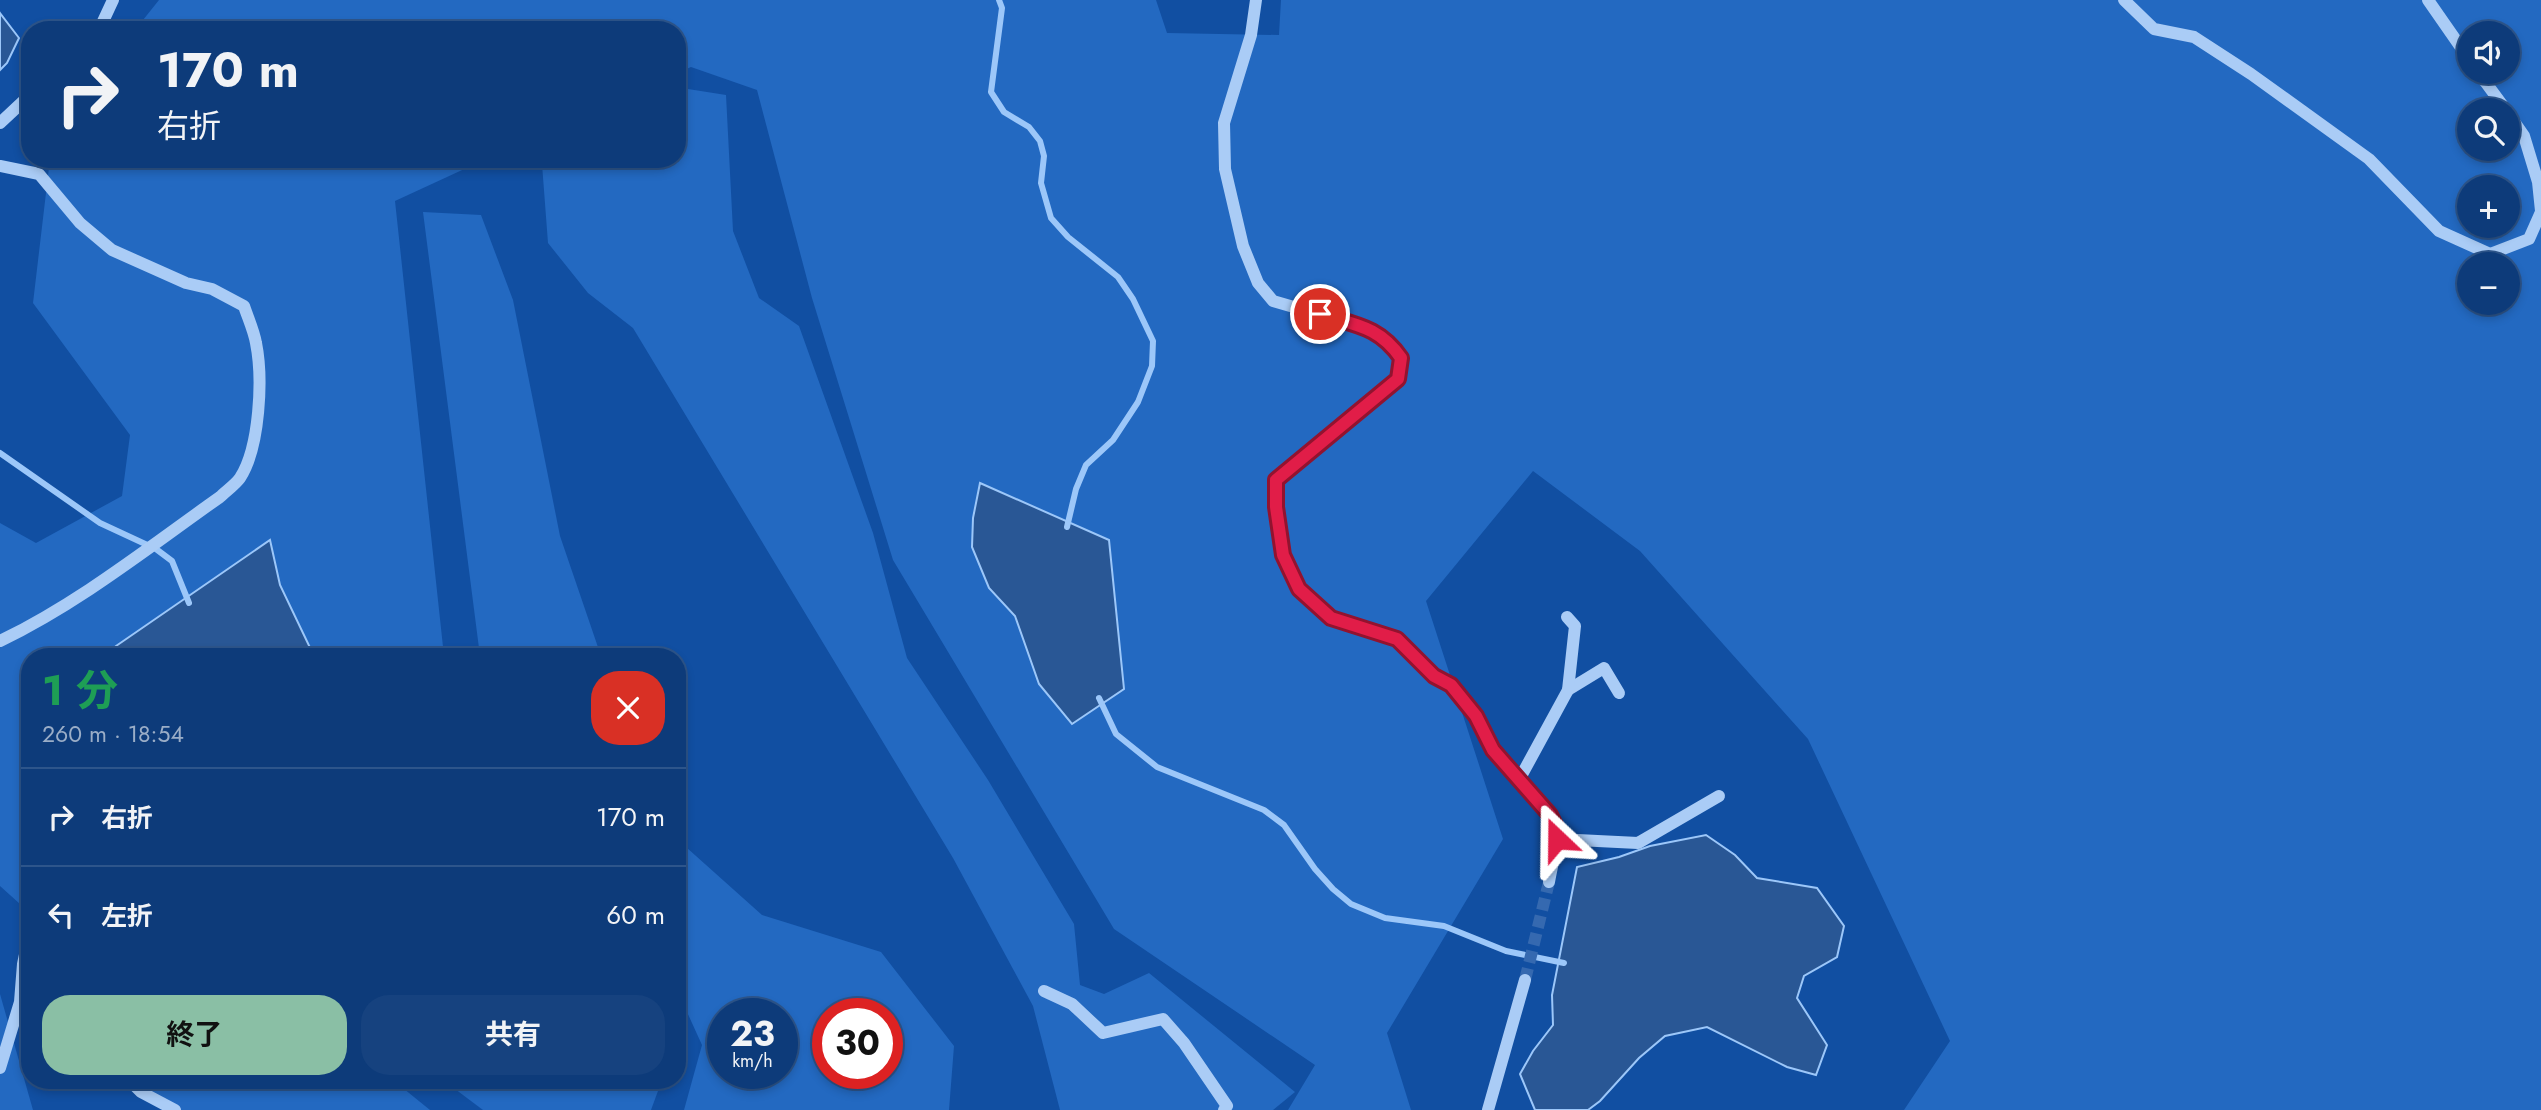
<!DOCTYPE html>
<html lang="ja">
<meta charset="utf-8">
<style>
body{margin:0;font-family:Jost,"Noto Sans JP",sans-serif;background:#16427f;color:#f1f3f6;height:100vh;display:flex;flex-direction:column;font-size:26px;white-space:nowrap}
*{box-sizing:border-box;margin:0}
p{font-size:23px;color:#9aadc7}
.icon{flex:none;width:38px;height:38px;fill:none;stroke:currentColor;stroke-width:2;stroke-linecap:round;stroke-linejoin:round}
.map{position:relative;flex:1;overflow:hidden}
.sheet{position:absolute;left:21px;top:648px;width:665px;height:441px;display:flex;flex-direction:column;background:#0d3b7a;border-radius:28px;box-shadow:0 4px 10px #0003,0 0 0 2px #2d558b}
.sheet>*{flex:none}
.top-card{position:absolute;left:21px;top:21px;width:665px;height:147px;border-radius:28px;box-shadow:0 4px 10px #0003,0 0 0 2px #2d558b;background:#0d3b7a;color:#f1f3f6;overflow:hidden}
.controls{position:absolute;left:2457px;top:21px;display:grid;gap:14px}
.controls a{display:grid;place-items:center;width:63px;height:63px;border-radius:50%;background:#0d3b7a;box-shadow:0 4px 10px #0003,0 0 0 2px #2d558b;font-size:35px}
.speed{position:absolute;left:707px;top:998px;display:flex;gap:14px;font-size:35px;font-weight:700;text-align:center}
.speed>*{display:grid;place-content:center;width:91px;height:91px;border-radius:50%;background:#0d3b7a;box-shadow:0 4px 10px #0003,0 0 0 2px #2d558b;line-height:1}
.speed small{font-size:18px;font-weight:400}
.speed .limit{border:10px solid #d22;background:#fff;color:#111}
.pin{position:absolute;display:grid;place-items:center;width:60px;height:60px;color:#fff;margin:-30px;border:4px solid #fff;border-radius:50%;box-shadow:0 2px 7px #0007}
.me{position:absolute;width:77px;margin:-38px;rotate:337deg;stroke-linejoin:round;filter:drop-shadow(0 0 5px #0008)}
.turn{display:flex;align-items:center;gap:24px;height:147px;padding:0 21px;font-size:32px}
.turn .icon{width:91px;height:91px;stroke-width:2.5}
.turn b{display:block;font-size:49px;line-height:60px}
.round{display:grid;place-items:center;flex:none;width:74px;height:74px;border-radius:28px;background:#16427f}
.overview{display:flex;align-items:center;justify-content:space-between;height:119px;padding:0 21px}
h1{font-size:42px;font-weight:700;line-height:52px;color:#1e9e55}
.primary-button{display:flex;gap:14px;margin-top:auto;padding:14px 21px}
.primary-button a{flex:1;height:80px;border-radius:28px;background:#8abfa5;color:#111;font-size:28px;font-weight:700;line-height:80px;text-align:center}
.primary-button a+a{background:#16427f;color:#f1f3f6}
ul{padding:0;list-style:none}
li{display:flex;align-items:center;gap:21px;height:98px;padding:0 21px;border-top:2px solid #2d558b}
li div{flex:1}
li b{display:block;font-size:26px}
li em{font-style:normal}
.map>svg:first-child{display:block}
.green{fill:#2369c1;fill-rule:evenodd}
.water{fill:#295795;stroke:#9cc7f9;stroke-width:2}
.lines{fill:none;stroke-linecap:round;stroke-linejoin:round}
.stream{stroke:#9cc7f9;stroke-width:6}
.minor-tunnel{stroke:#3569b0;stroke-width:12;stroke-dasharray:12 6;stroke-linecap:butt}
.minor{stroke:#aaccf6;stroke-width:12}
.route-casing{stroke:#92132f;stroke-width:18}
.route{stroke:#e11d48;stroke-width:12}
</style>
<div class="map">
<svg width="2541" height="1110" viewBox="0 0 2541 1110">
<rect width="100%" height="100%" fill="#114fa2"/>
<g class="green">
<path d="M 159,0 L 1156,0 L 1167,33 L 1279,35 L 1281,0 L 2541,0 L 2541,1110 L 1904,1110 L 1950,1041 L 1808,739 L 1640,551 L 1533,471 L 1426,601 L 1503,839 L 1387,1033 L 1411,1110 L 1288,1110 L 1315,1065 L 1114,929 L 893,560 L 812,298 L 757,90 L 691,67 L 677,73 L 677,30 L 135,30 ZM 2469,33 L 2508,33 L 2508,72 L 2469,72 ZM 2469,110 L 2508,110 L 2508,149 L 2469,149 ZM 2469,187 L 2508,187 L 2508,226 L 2469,226 ZM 2469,264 L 2508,264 L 2508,303 L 2469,303 Z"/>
<path d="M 688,89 L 726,95 L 733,231 L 759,298 L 799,326 L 873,533 L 907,658 L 988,780 L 1074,924 L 1080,985 L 1104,994 L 1149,973 L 1295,1092 L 1273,1110 L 1060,1110 L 1033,1006 L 953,858 L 633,328 L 588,293 L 548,243 L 542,164 L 552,159 L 677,159 L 677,95 Z"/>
<path d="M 50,159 L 486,159 L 395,201 L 444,656 L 30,656 L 30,913 L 0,886 L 0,523 L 36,543 L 122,496 L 130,435 L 33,303 Z"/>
<path d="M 423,212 L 481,215 L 513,300 L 560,536 L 601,656 L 480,656 Z"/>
<path d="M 677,839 L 762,915 L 881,952 L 954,1046 L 949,1110 L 684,1110 L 702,1045 L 677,990 ZM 723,1013 L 782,1013 L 782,1073 L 723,1073 ZM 828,1013 L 887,1013 L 887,1073 L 828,1073 Z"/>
<path d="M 0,994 L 33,1110 L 0,1110 Z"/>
<path d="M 129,1080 L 393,1080 L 430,1110 L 175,1110 Z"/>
<path d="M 443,1080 L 662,1080 L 651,1110 L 483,1110 Z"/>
</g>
<g class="water">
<path d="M 0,13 L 19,38 L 7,63 L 0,70 Z"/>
<path d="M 980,483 L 1109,540 L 1124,689 L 1072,724 L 1039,684 L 1015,616 L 989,588 L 972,547 L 973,518 Z"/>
<path d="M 270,540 L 280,585 L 314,656 L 121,656 L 116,646 Z"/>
<path d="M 1706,835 L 1735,855 L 1757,878 L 1817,888 L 1844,926 L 1837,957 L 1804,976 L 1797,998 L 1827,1045 L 1816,1075 L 1787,1067 L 1707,1027 L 1665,1036 L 1639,1058 L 1600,1101 L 1588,1110 L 1535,1110 L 1520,1074 L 1533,1051 L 1553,1025 L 1552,995 L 1577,867 L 1619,857 L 1650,846 Z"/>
</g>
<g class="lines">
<g class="stream">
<path d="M 999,0 L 1002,8 L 991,92 L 1004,112 L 1029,127 L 1040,141 L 1044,156 L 1041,183 L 1051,218 L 1068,237 L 1118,277 L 1133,299 L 1153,341 L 1152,366 L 1138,402 L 1113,440 L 1086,465 L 1076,489 L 1067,527"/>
<path d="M 0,453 L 100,523 L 156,549 L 172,561 L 189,603"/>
<path d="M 1099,698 L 1116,734 L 1157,767 L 1264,810 L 1284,825 L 1315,869 L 1333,889 L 1351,904 L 1385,918 L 1444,926 L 1506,951 L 1564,963"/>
</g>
<path class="minor-tunnel" d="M 1525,980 L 1549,882"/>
<g class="minor">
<path d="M 1256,0 L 1251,35 L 1224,123 L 1225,169 L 1243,246 L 1258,283 L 1273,301 L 1373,330 L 1390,342 L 1401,358 L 1398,379 L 1276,479 L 1276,507 L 1283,555 L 1299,589 L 1331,618 L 1397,639 L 1434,676 L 1451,685 L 1476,716 L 1493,750 L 1550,815 C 1561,838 1553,859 1549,882"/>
<path d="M 2124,0 L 2154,29 L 2194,37 L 2251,74 L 2369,159 L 2439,231 L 2490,254 L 2529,239 L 2541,212"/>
<path d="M 2428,0 L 2469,59"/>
<path d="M 99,30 L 113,0"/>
<path d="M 2478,72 L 2506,110"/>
<path d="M 2508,113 L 2524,136 L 2538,182 L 2541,211"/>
<path d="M 0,123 L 30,95"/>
<path d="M 0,166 L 39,174 L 80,223 L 112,250 L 186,283 L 212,289 L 244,306 C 248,318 254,331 256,343 C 263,378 260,447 240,478 C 235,485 226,491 220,497 C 149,547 79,603 0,641"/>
<path d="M 1568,690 L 1604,668 L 1619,693"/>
<path d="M 1519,780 L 1568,690 L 1575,626 L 1567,617"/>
<path d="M 1557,839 L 1638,843 L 1719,796"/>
<path d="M 1044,991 L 1072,1004 L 1103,1033 L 1163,1019 L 1184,1043 L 1227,1106 L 1224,1110"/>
<path d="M 0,1068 L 20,1002 L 23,964 L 30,931"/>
<path d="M 129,1080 L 141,1092 L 175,1110"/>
<path d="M 1488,1110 L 1525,980"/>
</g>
</g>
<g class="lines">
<defs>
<path id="route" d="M 1320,314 C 1355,325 1379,326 1401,358 L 1398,379 L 1276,480 L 1276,507 L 1283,555 L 1299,589 L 1331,618 L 1397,639 L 1434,676 L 1451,685 L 1476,716 L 1493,750 L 1550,815 L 1556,827 L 1557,839"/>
</defs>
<use href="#route" class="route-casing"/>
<use href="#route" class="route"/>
</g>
</svg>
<div class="controls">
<a><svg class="icon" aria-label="sound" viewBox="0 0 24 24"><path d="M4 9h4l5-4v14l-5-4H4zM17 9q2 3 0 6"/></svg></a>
<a><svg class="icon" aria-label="search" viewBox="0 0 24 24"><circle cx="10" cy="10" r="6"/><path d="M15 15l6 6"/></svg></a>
<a>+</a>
<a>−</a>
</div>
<div class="speed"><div>23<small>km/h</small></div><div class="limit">30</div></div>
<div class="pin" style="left:1320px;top:314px;background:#d93025"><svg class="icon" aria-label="arrive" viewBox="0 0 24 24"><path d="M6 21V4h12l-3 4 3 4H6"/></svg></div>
<svg class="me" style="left:1557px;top:839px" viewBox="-20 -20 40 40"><path d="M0-17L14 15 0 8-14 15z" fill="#e11d48" stroke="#fff" stroke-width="4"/></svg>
<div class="top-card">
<div class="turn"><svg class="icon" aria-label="right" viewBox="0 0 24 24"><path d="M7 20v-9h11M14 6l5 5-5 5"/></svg><div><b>170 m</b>右折</div></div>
</div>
<section class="sheet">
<div class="overview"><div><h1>1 分</h1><p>260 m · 18:54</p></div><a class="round" style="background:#d93025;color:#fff"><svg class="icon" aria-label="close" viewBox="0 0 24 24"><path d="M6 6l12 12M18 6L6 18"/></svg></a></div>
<ul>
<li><svg class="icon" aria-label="right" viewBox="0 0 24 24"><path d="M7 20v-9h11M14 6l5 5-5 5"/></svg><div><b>右折</b></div><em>170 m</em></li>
<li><svg class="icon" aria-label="left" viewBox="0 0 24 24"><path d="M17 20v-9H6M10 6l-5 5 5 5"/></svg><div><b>左折</b></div><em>60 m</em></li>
</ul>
<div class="primary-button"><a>終了</a><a>共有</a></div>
</section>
</div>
